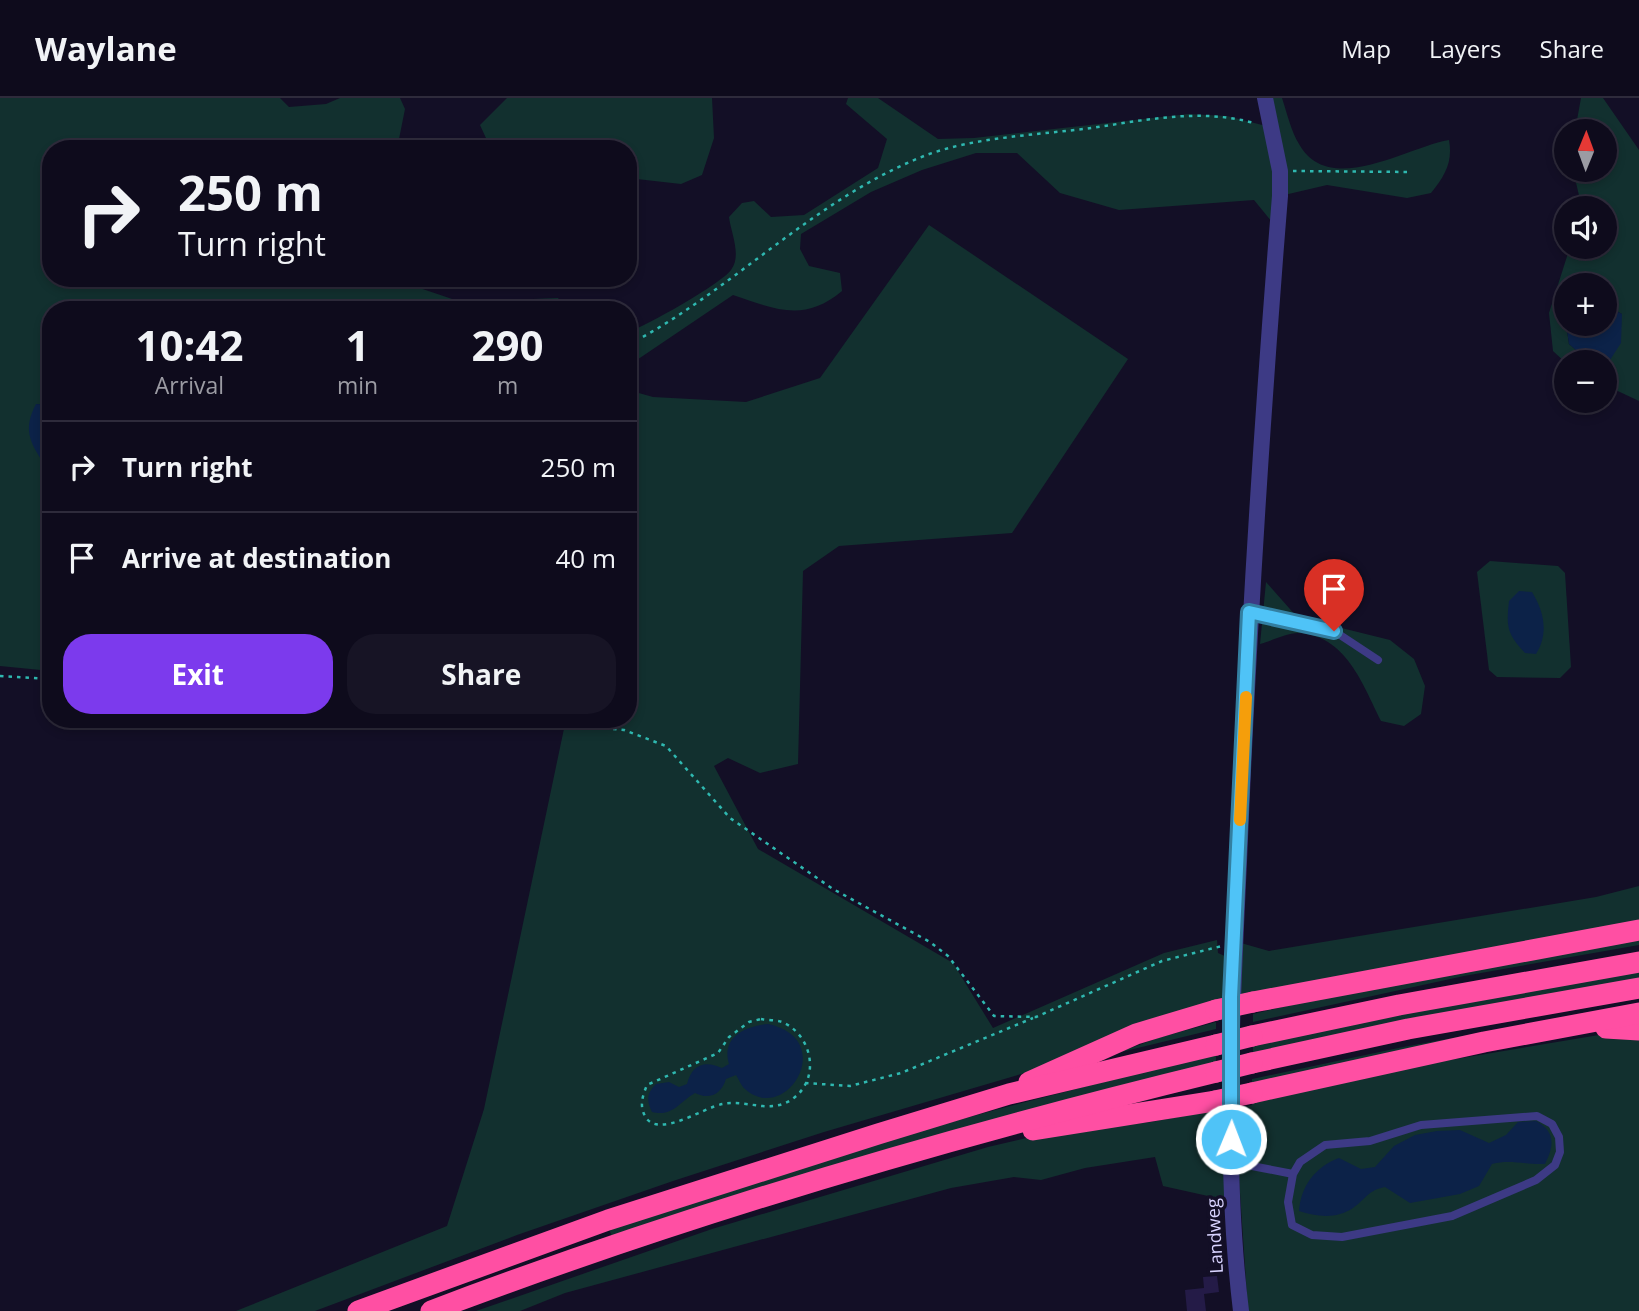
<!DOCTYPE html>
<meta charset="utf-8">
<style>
body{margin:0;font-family:"Open Sans",sans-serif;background:#171425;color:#f1f3f6;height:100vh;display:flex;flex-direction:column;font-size:26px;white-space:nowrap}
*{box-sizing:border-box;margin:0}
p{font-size:23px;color:#9b9ba3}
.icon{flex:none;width:38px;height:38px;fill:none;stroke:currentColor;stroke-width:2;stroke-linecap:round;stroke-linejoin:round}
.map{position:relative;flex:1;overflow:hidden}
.panel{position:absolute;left:42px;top:203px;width:595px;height:427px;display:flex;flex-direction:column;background:#0e0b1c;border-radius:28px;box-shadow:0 4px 10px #0003,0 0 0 2px #2e2b3b}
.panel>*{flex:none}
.guide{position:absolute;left:42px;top:42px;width:595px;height:147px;border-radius:28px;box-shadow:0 4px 10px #0003,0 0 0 2px #2e2b3b;background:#0e0b1c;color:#f1f3f6;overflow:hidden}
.needle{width:46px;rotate:1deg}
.controls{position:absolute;left:1554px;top:21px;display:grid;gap:14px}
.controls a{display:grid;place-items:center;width:63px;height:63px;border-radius:50%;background:#0e0b1c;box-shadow:0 4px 10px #0003,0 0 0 2px #2e2b3b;font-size:35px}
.pin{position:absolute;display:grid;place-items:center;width:60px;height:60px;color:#fff;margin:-72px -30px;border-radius:50% 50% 50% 0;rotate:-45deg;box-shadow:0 0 7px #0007}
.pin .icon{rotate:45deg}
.me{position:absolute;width:77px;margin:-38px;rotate:1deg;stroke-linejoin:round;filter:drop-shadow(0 0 5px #0008)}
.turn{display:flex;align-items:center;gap:24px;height:147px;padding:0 21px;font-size:32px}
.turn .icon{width:91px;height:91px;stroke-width:2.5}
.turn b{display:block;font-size:49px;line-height:60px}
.eta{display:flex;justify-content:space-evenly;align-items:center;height:119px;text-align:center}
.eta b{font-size:42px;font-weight:700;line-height:49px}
.cta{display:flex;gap:14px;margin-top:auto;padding:14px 21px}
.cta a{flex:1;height:80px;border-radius:28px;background:#7c3aed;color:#fff;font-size:28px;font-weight:700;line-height:80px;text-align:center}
.cta a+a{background:#171425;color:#f1f3f6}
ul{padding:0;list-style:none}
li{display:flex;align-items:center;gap:21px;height:91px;padding:0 21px;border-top:2px solid #2e2b3b}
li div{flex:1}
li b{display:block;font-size:26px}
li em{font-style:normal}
header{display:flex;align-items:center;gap:42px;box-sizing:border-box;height:98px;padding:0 35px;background:#0e0b1c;border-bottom:2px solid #2e2b3b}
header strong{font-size:33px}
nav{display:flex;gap:38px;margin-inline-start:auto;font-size:24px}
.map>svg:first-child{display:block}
.green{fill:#12302f;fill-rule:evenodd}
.water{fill:#0c2248}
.building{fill:#241b47}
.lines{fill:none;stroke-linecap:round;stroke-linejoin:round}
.path{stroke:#2fb8b0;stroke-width:2.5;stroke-dasharray:3.5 5;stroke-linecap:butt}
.lane{stroke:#3d3a85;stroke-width:8}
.street{stroke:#3d3a85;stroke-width:16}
.highway{stroke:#ff4fa3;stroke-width:21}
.highway-bridge{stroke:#ff4fa3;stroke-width:21}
.route-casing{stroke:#337fa1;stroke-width:18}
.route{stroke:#4fc3f7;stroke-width:12}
.slow{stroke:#f59e0b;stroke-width:12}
.labels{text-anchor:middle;stroke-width:7;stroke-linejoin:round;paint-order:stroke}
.street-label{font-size:18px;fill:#d9d4ff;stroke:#130f26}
</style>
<header>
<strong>Waylane</strong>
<nav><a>Map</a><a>Layers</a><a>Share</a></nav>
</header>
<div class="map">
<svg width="1639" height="1213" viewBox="0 0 1639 1213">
<rect width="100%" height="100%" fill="#130f26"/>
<g class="green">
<path d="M 0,0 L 280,0 L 289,9 L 326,6 L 340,0 L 400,0 L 405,11 L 397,51 L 51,51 L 51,180 L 390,180 L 461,204 L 558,200 L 566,212 L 51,212 L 51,307 L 36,306 L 44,366 L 51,365 L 51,573 L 0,568 Z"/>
<path d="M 507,0 L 712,0 L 714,40 L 702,77 L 681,86 L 628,80 L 628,51 L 491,51 L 480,27 Z"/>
<path d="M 848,0 L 878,0 L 938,41 L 974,40 L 1188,16 L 1227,18 L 1270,29 L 1265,0 L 1282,0 C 1287,15 1291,33 1299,46 C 1329,100 1407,49 1449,42 C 1453,64 1445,78 1431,95 L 1407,100 L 1327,87 L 1280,98 L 1277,130 L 1254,102 L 1119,112 L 1060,95 L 1017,55 L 976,55 L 922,72 L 871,94 L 801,136 L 800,151 L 809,168 L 840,175 L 842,193 C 804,225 775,211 733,197 L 628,268 L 628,234 C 645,229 722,185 731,172 C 742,158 731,135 729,119 L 742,105 L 754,103 L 771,119 L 804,117 L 878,70 L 887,41 L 846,6 Z"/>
<path d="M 1581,0 L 1603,0 L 1639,52 L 1639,303 L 1605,287 L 1605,264 L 1566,265 L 1553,253 L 1549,215 L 1570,149 L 1605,149 L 1605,110 L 1582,110 L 1573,72 L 1605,72 L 1605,33 L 1575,33 ZM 1566,187 L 1605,187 L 1605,207 L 1622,216 L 1585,260 L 1569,246 L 1565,219 Z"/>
<path d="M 929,127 L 1128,261 L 1012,435 L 839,448 L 803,473 L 798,666 L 760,675 L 728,660 L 714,668 L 758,751 L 953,865 L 993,930 L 1164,855 L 1217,842 L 1218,855 L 1227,859 L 1228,902 L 1028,974 L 824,1034 L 673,1083 L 517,1137 L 315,1213 L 236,1213 L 447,1128 L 484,1011 L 565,626 L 527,621 L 628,621 L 628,292 L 653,299 L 746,304 L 820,280 Z"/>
<path d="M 1490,463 L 1558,468 L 1565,475 L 1571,569 L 1560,580 L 1497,579 L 1489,572 L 1477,474 Z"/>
<path d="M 1266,484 L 1297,519 L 1390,542 L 1414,561 L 1425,588 L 1421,616 L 1404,628 L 1381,623 C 1363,587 1346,537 1298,535 C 1287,535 1271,543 1260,546 Z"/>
<path d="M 1639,788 L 1639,826 L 1239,900 L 1241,845 L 1269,853 L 1596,799 Z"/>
<path d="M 1639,840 L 1639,847 L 1464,878 L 1253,924 L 1253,916 L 1330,898 Z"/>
<path d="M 1639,872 L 1639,881 L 1253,957 L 1253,947 L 1400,916 Z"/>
<path d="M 1639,906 L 1252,987 L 1252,981 L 1403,949 Z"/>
<path d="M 1216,924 L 1216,931 L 1117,955 L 1158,940 Z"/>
<path d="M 1599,937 L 1639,939 L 1639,1213 L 1248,1213 L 1239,1080 L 1239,1010 L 1252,1007 L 1252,1003 L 1408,969 Z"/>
<path d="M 1216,955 L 1216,966 L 612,1140 L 609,1130 L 850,1052 L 995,1012 Z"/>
<path d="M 1215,1012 L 1216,1016 L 1228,1013 L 1226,1102 L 1163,1088 L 1155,1059 L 1085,1070 L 1041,1082 L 1014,1079 L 951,1090 L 565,1195 L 520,1213 L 476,1213 L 712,1131 L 988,1049 L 1039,1037 L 1151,1024 Z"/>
</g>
<g class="water">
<path d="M 1605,207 L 1622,216 L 1621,245 L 1610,262 L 1585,260 L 1569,246 L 1565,219 L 1566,226 L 1605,226 Z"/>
<path d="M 36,306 L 51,307 L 51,365 L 44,366 C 29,343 23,331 36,306 Z"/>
<path d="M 1519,493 L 1532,494 C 1544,514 1549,535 1536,556 L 1525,555 C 1507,536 1506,529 1509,503 Z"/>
<path d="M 768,926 C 839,941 786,1028 745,991 C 741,988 739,981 736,977 L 726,981 C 721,997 709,1002 695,995 C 678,1005 673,1019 652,1014 C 646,1002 647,995 656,986 L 669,984 L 679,989 L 687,986 C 692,966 705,962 722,970 L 729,966 C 721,940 744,928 768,926 Z"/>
<path d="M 1536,1023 C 1556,1034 1554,1048 1545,1066 C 1526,1067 1510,1061 1492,1066 L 1479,1088 L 1460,1096 L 1410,1105 L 1385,1089 C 1368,1092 1366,1101 1353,1110 C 1337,1121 1317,1119 1299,1113 C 1301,1088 1315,1069 1339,1060 L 1361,1071 L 1375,1069 L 1394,1048 L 1415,1037 L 1437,1033 L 1460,1032 L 1489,1045 L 1506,1037 L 1518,1024 Z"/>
</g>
<path class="building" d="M 1217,1178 L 1219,1194 L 1204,1196 L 1206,1213 L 1187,1213 L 1185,1192 L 1204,1190 L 1203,1179 Z"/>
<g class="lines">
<g class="path">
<path d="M 1293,73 L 1411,74"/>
<path d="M 628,247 C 732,193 814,101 924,58 C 973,39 1038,37 1091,30 C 1146,22 1200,10 1254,25"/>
<path d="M 0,578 L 51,581"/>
<path d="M 503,621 L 624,632 L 666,648 L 730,720 L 833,791 L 930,844 L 948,858 L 994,918 L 1036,919 L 1162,863 L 1222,848"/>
<path d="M 761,921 C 767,922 776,922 782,924 C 811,936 821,978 795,999 C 772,1018 748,1001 723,1006 C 704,1009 657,1042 645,1018 C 639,1007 643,997 647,987 L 718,955 L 729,939 L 749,924 Z"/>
<path d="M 805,985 L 850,988 L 901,975 L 1033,920"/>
</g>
<g class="lane">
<path d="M 1249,514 L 1334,533 L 1378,562"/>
<path d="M 1231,1064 L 1293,1076 L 1300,1064 L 1325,1047 L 1370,1043 L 1421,1027 L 1537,1018 L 1552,1026 L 1559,1039 L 1560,1054 L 1555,1067 L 1536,1082 L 1452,1118 L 1342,1139 L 1312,1137 L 1292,1127 L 1288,1104 L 1293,1076"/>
</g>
<path class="street" d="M 1241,1213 C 1223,1064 1232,914 1239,764 C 1248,542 1262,320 1280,98 L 1280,73 L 1265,0"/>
<g class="highway">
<path d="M 1253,904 L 1639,832"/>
<path d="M 1606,930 L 1639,932"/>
<path d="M 1252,938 L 1399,907 L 1639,864"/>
<path d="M 1252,965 L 1408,931 L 1639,890"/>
<path d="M 1029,984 L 1136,936 L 1216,912"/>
<path d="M 1252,995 L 1484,944 L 1639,915"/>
<path d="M 1033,1032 L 1215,1003"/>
<path d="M 358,1213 L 608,1122 L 878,1036 L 1009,996 L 1216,947"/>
<path d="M 431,1213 C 687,1116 949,1039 1216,974"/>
</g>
<g class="highway-bridge">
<path d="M 1216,912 L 1253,904"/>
<path d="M 1216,947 L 1252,938"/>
<path d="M 1216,974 L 1252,965"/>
<path d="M 1215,1003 L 1252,995"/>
</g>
</g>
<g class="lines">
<defs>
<path id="route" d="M 1231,1041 L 1231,899 L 1249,514 L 1334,533"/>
</defs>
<use href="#route" class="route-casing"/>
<use href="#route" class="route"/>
<path class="slow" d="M 1240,722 L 1246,599"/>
</g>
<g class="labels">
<g class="street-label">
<text transform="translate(1215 1138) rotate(-93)" y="6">Landweg</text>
</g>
</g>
</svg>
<div class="controls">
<a><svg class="needle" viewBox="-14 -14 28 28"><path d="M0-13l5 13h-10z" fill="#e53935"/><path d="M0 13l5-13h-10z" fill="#9b9ba3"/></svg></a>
<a><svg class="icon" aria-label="sound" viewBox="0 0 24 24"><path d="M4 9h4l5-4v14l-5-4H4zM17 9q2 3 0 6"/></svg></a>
<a>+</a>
<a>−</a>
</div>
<div class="pin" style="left:1334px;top:533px;background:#d93025"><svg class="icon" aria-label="arrive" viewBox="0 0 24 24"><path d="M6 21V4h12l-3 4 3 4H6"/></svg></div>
<svg class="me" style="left:1231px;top:1041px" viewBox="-20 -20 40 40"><circle r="17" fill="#4fc3f7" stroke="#fff" stroke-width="3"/><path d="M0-11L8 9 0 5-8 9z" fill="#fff"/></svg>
<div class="guide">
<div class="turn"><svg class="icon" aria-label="right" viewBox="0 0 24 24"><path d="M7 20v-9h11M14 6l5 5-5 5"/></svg><div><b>250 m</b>Turn right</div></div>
</div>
<section class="panel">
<div class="eta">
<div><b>10:42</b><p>Arrival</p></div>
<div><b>1</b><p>min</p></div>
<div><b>290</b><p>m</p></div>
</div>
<ul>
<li><svg class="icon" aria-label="right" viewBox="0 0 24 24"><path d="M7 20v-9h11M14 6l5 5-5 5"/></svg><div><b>Turn right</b></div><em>250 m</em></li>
<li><svg class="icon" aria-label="arrive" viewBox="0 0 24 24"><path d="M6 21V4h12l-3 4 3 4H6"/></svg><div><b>Arrive at destination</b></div><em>40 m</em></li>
</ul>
<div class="cta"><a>Exit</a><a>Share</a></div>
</section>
</div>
